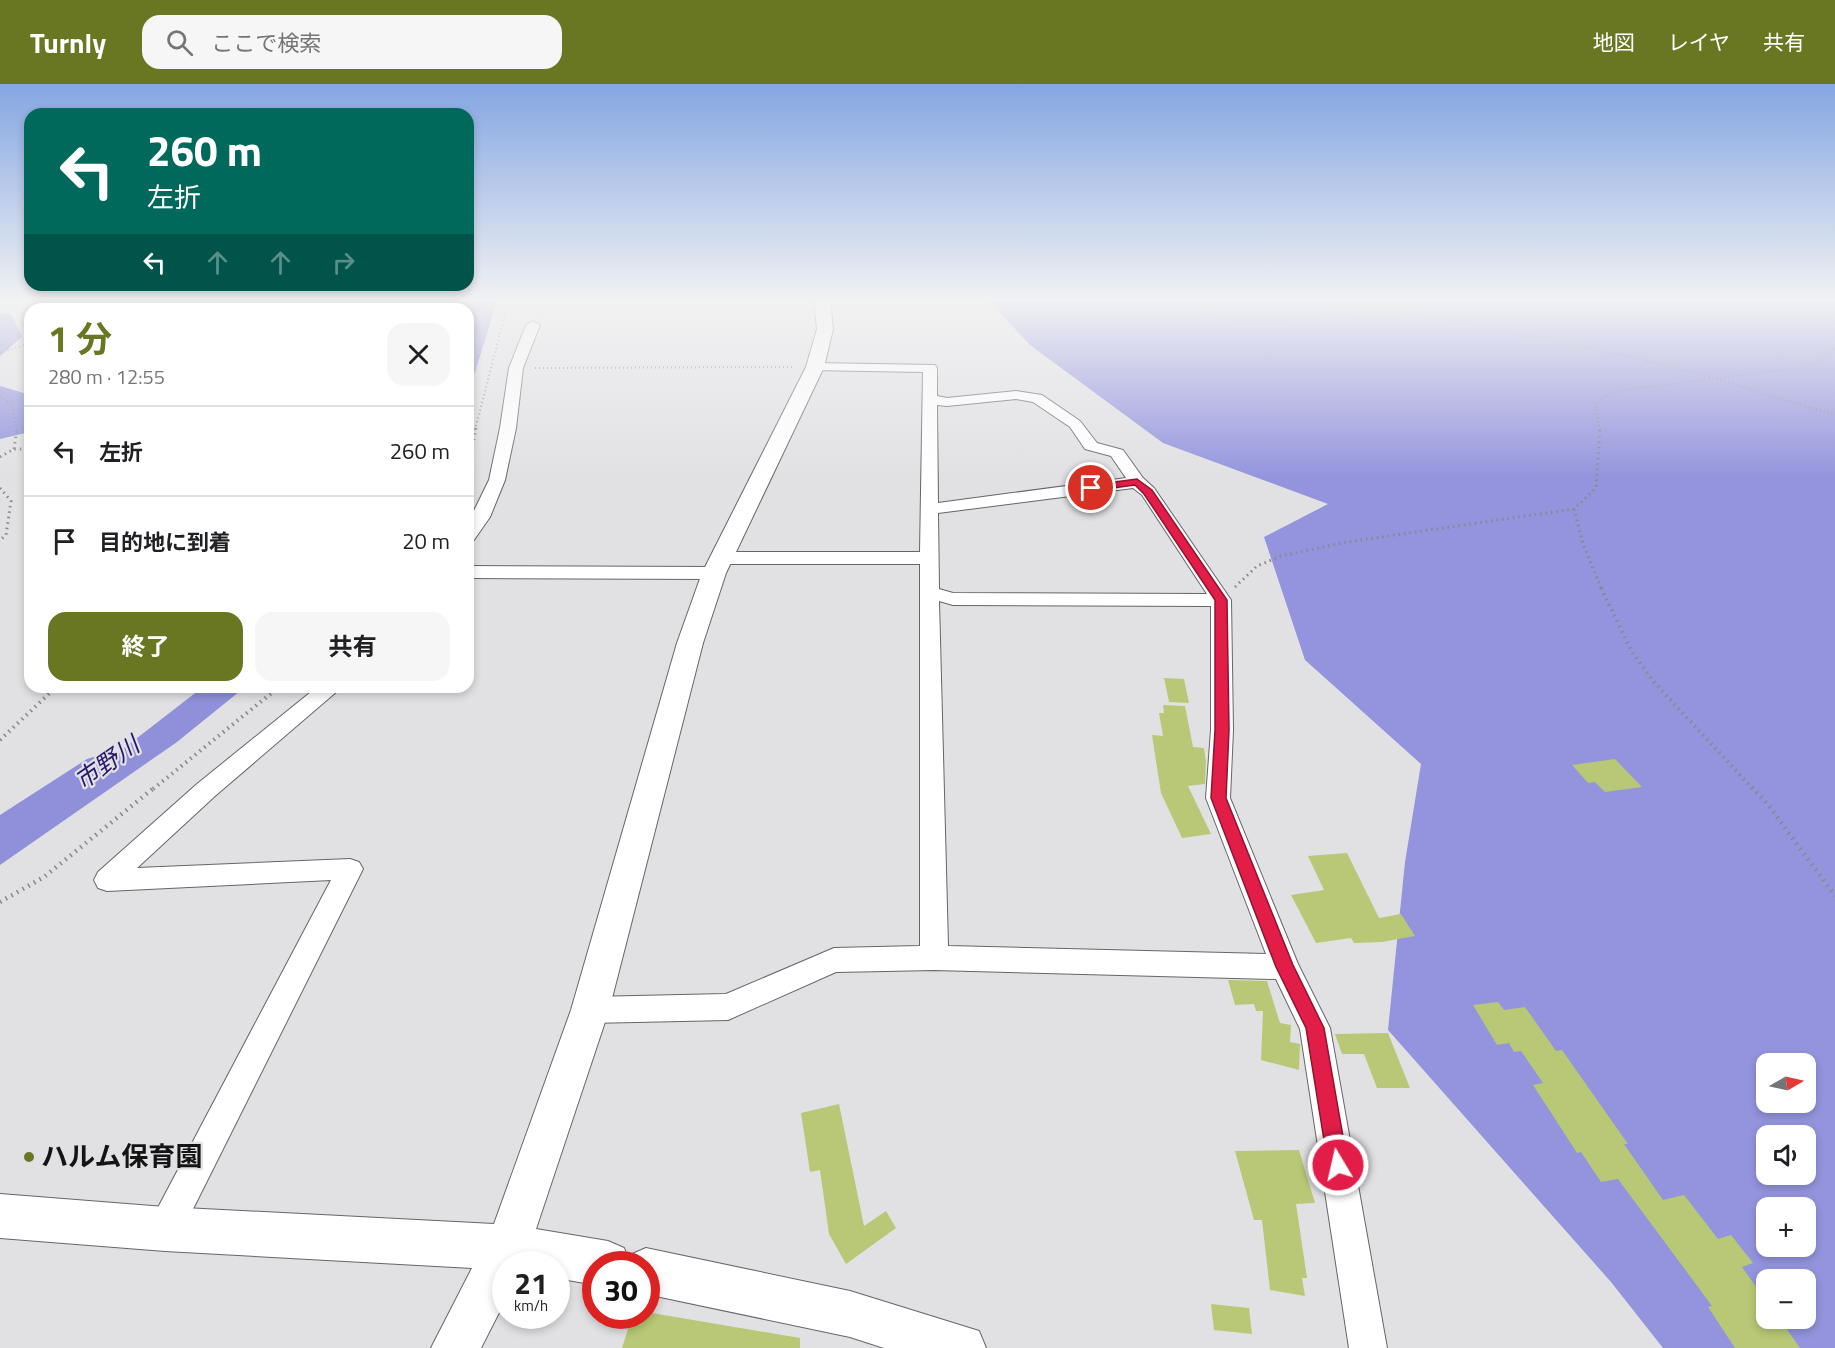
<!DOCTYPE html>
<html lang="ja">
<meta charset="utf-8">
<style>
body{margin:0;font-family:"Titillium Web","Noto Sans JP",sans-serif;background:#f6f6f6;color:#202124;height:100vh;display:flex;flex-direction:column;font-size:22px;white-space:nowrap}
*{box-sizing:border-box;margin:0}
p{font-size:20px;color:#757577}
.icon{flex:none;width:33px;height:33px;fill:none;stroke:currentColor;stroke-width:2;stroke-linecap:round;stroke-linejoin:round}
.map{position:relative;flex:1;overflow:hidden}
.details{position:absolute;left:24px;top:219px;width:450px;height:390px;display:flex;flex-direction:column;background:#fff;border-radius:18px;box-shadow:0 3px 9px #0003}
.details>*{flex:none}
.top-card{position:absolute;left:24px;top:24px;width:450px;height:183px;border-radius:18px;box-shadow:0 3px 9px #0003;background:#00695c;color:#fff;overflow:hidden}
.needle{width:39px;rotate:81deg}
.fabs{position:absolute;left:1756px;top:969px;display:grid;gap:12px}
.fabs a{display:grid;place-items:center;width:60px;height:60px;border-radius:12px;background:#fff;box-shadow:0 3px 9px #0003;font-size:30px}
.speed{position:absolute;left:492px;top:1167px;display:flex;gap:12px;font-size:30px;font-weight:700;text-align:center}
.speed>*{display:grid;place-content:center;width:78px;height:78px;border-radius:50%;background:#fff;box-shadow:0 3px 9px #0003;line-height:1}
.speed small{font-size:15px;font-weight:400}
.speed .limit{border:9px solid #d22;background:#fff;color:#111}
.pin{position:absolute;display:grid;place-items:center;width:51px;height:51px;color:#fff;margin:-26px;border:3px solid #fff;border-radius:50%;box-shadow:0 2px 6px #0007}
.me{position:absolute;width:66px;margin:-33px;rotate:351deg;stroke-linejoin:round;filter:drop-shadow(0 0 4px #0008)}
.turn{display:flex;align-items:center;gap:21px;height:126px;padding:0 24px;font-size:27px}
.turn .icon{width:78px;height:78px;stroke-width:2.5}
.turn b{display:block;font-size:42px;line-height:51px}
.lanes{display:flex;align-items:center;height:57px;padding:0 24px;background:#0003;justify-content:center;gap:30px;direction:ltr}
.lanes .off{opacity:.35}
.round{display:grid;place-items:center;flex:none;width:63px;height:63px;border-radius:18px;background:#f6f6f6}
.headline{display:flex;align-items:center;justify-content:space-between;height:102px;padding:0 24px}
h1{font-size:36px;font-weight:700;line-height:45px;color:#697622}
.cta{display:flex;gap:12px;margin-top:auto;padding:12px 24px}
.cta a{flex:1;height:69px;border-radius:18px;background:#697622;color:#fff;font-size:24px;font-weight:700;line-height:69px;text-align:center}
.cta a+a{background:#f6f6f6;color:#202124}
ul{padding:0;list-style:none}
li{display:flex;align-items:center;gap:18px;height:90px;padding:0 24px;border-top:2px solid #e0e0e0}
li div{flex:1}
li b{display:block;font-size:22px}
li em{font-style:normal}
header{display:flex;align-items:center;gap:36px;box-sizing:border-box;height:84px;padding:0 30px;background:#697622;color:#fff}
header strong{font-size:28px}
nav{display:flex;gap:33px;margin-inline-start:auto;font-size:21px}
.search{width:420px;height:54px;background:#f6f6f6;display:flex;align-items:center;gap:15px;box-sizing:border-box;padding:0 21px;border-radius:18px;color:#757577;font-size:22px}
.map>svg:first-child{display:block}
.forest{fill:#9394dd;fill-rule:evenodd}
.water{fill:#8f90d9}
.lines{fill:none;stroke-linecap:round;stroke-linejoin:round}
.river{fill:#8f90d9;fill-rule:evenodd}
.building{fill:#b8c876}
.minor-casing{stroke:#666669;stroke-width:2}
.tertiary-casing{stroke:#666669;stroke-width:2}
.path-far3{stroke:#88888a;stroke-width:2;stroke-dasharray:1 3;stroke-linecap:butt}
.path-far2{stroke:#88888a;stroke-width:3;stroke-dasharray:1.5 4;stroke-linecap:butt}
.path-far1{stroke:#88888a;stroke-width:4;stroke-dasharray:1.5 4.5;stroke-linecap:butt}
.path{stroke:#88888a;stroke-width:4.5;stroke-dasharray:1.5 5;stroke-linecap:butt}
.minor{fill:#fff;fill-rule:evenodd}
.tertiary{fill:#fff;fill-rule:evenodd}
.route{fill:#e11d48;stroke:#92132f;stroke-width:1.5}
.poi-dot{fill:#697622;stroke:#e1e1e4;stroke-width:2}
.labels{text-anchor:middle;stroke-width:4.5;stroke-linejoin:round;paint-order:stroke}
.water-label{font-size:24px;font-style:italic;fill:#26156b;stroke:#e1e1e4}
.near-poi-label{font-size:27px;font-weight:bold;fill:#141415;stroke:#e1e1e4;text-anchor:start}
</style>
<header>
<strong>Turnly</strong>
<div class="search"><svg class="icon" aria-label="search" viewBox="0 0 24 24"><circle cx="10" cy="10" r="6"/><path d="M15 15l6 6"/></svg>ここで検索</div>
<nav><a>地図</a><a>レイヤ</a><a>共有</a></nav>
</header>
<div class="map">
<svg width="1835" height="1264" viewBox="0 0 1835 1264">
<rect width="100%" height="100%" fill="#e1e1e4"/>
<g class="forest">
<path d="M 989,217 L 1835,217 L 1835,1264 L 1663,1264 L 1611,1198 L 1388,946 L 1405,778 L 1421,680 L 1305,576 L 1264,453 L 1328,420 L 1163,359 L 1030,261 ZM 1767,980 L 1806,980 L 1806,1018 L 1767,1018 ZM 1767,1052 L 1806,1052 L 1806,1090 L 1767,1090 ZM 1767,1124 L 1806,1124 L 1806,1162 L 1767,1162 ZM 1767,1196 L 1806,1196 L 1806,1234 L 1767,1234 Z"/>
<path d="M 0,229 L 11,230 L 22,253 L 0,272 Z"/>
<path d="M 0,302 L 27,310 L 30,314 L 30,348 L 0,355 Z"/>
</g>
<g class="water">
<path d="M 466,217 L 497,217 L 468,311 L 468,225 L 461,225 Z"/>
<path d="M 203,603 L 245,603 L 177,658 L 0,781 L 0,760 Z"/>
</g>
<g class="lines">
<path class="river" d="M 103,670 L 119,675 L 125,686 L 119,697 L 17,768 L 0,773 L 0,731 L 87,675 Z"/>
</g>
<g class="building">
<path d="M 1164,594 L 1184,595 L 1189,619 L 1169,618 Z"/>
<path d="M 1163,621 L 1185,622 L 1193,663 L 1204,664 L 1206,678 L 1205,700 L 1188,702 L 1211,750 L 1182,754 L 1161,709 L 1152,651 L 1163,652 L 1159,629 L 1164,629 Z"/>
<path d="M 1615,675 L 1642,703 L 1605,708 L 1595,698 L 1588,699 L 1572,681 Z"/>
<path d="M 1347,769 L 1379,834 L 1401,830 L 1415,852 L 1382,858 L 1354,859 L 1351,854 L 1316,859 L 1291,811 L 1324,806 L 1308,772 Z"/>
<path d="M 1228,896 L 1267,897 L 1280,939 L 1291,941 L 1290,958 L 1300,960 L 1299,986 L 1261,976 L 1263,927 L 1256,927 L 1254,920 L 1235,921 Z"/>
<path d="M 1498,918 L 1504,926 L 1525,923 L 1556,967 L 1562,966 L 1628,1060 L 1624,1060 L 1663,1116 L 1684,1111 L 1718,1155 L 1731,1151 L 1753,1179 L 1742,1183 L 1767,1218 L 1767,1234 L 1779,1234 L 1800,1264 L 1735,1264 L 1708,1223 L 1712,1222 L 1618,1095 L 1601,1098 L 1581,1068 L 1577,1069 L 1533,1001 L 1543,999 L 1521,967 L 1514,968 L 1509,959 L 1497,961 L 1473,921 Z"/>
<path d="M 1388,949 L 1410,1004 L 1377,1004 L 1364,970 L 1342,970 L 1335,950 Z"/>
<path d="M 839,1020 L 864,1142 L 886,1127 L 896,1144 L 846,1180 L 829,1150 L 820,1086 L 810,1088 L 801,1029 Z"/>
<path d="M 1299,1066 L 1315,1119 L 1296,1120 L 1307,1194 L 1302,1194 L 1305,1212 L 1270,1206 L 1262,1136 L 1254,1136 L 1235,1067 Z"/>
<path d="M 1211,1220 L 1249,1224 L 1252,1250 L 1214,1246 Z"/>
<path d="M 646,1228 L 800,1254 L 800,1264 L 622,1264 L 632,1232 L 646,1232 Z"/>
</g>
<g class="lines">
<defs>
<g id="minor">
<path d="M 533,237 L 540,241 L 523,284 L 516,344 L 505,396 L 490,433 L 474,456 L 468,457 L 468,439 L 489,396 L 500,344 L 509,284 L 526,241 Z"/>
<path d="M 815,279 L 935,281 L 937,284 L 937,312 L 947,314 L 1016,307 L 1042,311 L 1080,337 L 1097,359 L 1123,366 L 1143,394 L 1154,404 L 1231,516 L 1233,646 L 1230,714 L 1298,880 L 1330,944 L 1387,1264 L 1349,1264 L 1300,945 L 1276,895 L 934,886 L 836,888 L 728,936 L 590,939 L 580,935 L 575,926 L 580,917 L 590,913 L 726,910 L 834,864 L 920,862 L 920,480 L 721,480 L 714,478 L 712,474 L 714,470 L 721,468 L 920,468 L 923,288 L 810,286 L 808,283 L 810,280 ZM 1016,315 L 1033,318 L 1070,343 L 1085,365 L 1111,372 L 1126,394 L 938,419 L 937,321 L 947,322 ZM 1133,404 L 1142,411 L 1207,510 L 953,509 L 939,505 L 938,429 ZM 939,517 L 953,521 L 1211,522 L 1211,646 L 1206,714 L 1266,870 L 948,862 Z"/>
<path d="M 468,482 L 714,483 L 721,485 L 724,489 L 721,493 L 714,495 L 468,494 Z"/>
<path d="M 317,603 L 342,603 L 215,712 L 137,784 L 350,775 L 359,778 L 363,785 L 177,1157 L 165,1162 L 153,1157 L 148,1145 L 153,1133 L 331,796 L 107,807 L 98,804 L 94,796 L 98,788 L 197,700 Z"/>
</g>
<path id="tertiary" d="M 814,217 L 830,217 L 833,245 L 824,283 L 726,489 L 703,559 L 609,926 L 536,1145 L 608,1157 L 624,1164 L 628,1175 L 630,1171 L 646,1164 L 850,1207 L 979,1247 L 986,1264 L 884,1264 L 850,1253 L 646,1210 L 646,1180 L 596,1180 L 596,1201 L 556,1194 L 556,1180 L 506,1180 L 506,1215 L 481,1264 L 431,1264 L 472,1184 L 165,1167 L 0,1154 L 0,1110 L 165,1123 L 494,1140 L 571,926 L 677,559 L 702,489 L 806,283 L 817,245 Z"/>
</defs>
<use href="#minor" class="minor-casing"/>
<use href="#tertiary" class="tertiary-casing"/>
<g class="path-far3">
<path d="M 42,217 L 45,225"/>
<path d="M 1180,217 C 1188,221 1196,226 1205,229 C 1255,247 1310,230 1361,227 C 1387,225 1414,229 1440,234 C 1525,250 1611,267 1695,289 C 1742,301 1787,319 1835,330"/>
<path d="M 429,225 L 434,217"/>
<path d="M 538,229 L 544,217"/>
<path d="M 0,269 L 30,259"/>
<path d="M 535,284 L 794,283"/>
<path d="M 0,313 L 12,319 L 17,346"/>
<path d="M 475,346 L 505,230 L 511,217"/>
<path d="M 1600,346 L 1595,324 L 1601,314 L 1623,306 L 1798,284 L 1821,278 L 1835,264"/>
</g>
<g class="path-far2">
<path d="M 14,365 L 17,344"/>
<path d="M 0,373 L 14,365 L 30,365"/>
<path d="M 468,383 L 476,344"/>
<path d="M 0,404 L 11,417 L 6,451 L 0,456"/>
<path d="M 1574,425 L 1583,460 L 1602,506"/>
<path d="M 1235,503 L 1257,482 L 1281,472 L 1347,458 L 1574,425 L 1596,404 L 1600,344"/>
</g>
<g class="path-far1">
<path d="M 1601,504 L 1632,568 L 1654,598 L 1753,705"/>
<path d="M 0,656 L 56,603"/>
<path d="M 153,705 L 279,603"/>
</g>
<g class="path">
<path d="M 1752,703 L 1769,722 L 1835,812"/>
<path d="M 0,818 L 44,793 L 155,703"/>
</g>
<use href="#minor" class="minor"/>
<use href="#tertiary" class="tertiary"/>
</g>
<linearGradient id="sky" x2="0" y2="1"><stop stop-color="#84a6e2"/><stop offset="0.55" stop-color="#f2f2f3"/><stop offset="1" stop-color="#f2f2f3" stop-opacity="0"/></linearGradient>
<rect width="1835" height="394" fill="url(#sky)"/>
<path class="route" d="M 1137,395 L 1152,406 L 1227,516 L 1229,646 L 1226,714 L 1293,881 L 1324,944 L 1348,1081 L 1345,1088 L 1338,1091 L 1331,1088 L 1328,1081 L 1306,944 L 1276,883 L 1211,714 L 1215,646 L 1215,516 L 1144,410 L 1135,401 L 1091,407 L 1086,404 L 1091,401 Z"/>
<circle class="poi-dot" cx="29" cy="1073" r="6"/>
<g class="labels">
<g class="water-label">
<text transform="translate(107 679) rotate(-35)" y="8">市野川</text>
</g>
<g class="near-poi-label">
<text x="41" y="1082">ハルム保育園</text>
</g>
</g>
</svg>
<div class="fabs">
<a><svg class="needle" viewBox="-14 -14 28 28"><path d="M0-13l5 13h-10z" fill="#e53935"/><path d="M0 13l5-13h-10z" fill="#757577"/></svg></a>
<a><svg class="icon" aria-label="sound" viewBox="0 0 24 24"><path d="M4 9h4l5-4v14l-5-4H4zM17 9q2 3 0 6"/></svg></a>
<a>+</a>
<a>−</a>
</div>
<div class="speed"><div>21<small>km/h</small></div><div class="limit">30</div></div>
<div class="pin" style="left:1091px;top:404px;background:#d93025"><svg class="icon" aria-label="arrive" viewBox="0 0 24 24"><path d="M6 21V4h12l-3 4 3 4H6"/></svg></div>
<svg class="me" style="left:1338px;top:1081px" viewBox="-20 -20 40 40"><circle r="17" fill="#e11d48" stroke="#fff" stroke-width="3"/><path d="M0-11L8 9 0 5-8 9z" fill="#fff"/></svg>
<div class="top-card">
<div class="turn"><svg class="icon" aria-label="left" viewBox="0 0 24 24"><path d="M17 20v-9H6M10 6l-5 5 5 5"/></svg><div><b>260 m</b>左折</div></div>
<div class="lanes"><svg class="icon" aria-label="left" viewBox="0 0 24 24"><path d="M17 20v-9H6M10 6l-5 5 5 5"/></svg><svg class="icon off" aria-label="ahead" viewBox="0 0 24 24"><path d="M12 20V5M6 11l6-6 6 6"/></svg><svg class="icon off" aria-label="ahead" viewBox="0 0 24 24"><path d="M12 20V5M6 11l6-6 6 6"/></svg><svg class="icon off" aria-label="right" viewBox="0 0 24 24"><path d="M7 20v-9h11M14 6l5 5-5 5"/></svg></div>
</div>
<section class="details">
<div class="headline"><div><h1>1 分</h1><p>280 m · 12:55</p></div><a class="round"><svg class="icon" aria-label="close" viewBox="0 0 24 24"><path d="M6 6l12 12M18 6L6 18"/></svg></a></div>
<ul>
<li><svg class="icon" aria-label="left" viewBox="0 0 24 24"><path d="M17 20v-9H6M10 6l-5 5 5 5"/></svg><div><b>左折</b></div><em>260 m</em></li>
<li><svg class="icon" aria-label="arrive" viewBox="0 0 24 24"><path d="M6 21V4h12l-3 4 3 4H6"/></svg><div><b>目的地に到着</b></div><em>20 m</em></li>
</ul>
<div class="cta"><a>終了</a><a>共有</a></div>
</section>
</div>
